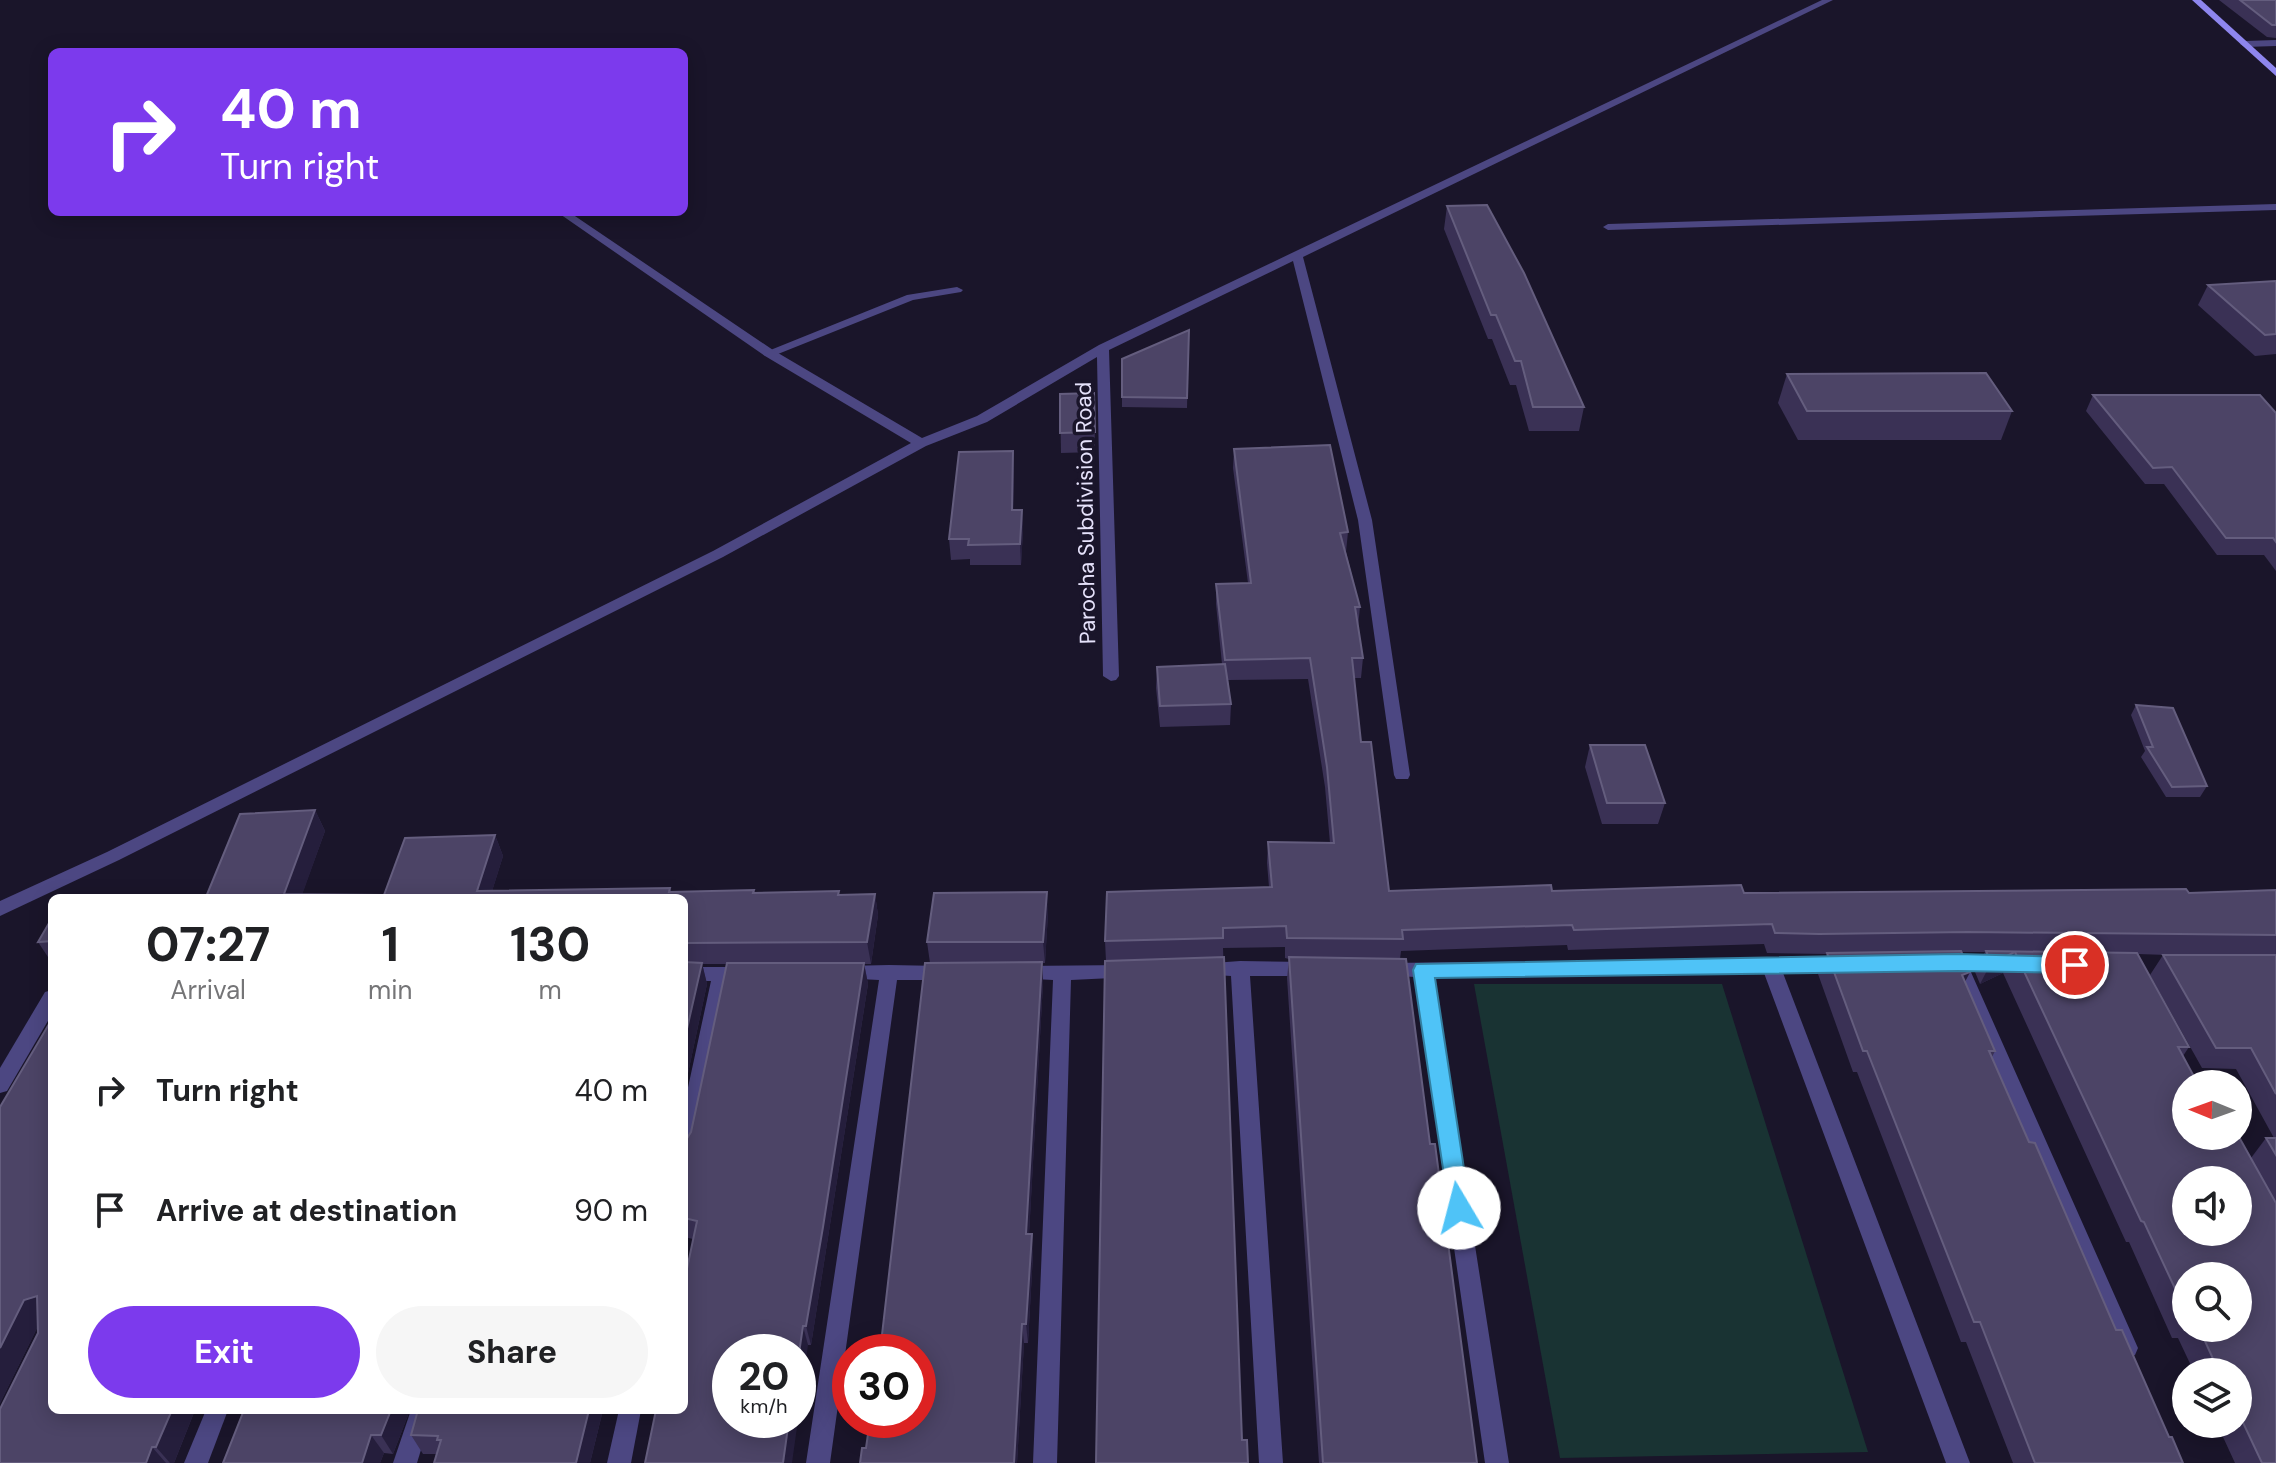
<!DOCTYPE html>
<style>
body{margin:0;font-family:"DM Sans",sans-serif;background:#f6f6f6;color:#202124;height:100vh;display:flex;flex-direction:column;font-size:30px;white-space:nowrap}
*{box-sizing:border-box;margin:0}
p{font-size:26px;color:#757577}
.icon{flex:none;width:44px;height:44px;fill:none;stroke:currentColor;stroke-width:2;stroke-linecap:round;stroke-linejoin:round}
.map{position:relative;flex:1;overflow:hidden}
.details{position:absolute;left:48px;top:894px;width:640px;height:520px;display:flex;flex-direction:column;background:#fff;border-radius:12px;box-shadow:0 4px 20px #0003}
.details>*{flex:none}
.guide{position:absolute;left:48px;top:48px;width:640px;height:168px;border-radius:12px;box-shadow:0 4px 20px #0003;background:#7c3aed;color:#fff;overflow:hidden}
.needle{width:52px;rotate:271deg}
.controls{position:absolute;left:2172px;top:1070px;display:grid;gap:16px}
.controls a{display:grid;place-items:center;width:80px;height:80px;border-radius:50%;background:#fff;box-shadow:0 4px 20px #0003;font-size:40px}
.speed{position:absolute;left:712px;top:1334px;display:flex;gap:16px;font-size:40px;font-weight:700;text-align:center}
.speed>*{display:grid;place-content:center;width:104px;height:104px;border-radius:50%;background:#fff;box-shadow:0 4px 20px #0003;line-height:1}
.speed small{font-size:20px;font-weight:400}
.speed .limit{border:12px solid #d22;background:#fff;color:#111}
.pin{position:absolute;display:grid;place-items:center;width:68px;height:68px;color:#fff;margin:-34px;border:4px solid #fff;border-radius:50%;box-shadow:0 2px 8px #0007}
.me{position:absolute;width:88px;margin:-44px;rotate:352deg;stroke-linejoin:round;filter:drop-shadow(0 0 6px #0008)}
.turn{display:flex;align-items:center;gap:28px;height:168px;padding:0 40px;font-size:36px}
.turn .icon{width:104px;height:104px;stroke-width:2.5}
.turn b{display:block;font-size:56px;line-height:68px}
.eta{display:flex;justify-content:space-evenly;align-items:center;height:136px;text-align:center}
.eta b{font-size:48px;font-weight:700;line-height:56px}
.button{display:flex;gap:16px;margin-top:auto;padding:16px 40px}
.button a{flex:1;height:92px;border-radius:48px;background:#7c3aed;color:#fff;font-size:32px;font-weight:700;line-height:92px;text-align:center}
.button a+a{background:#f6f6f6;color:#202124}
ul{padding:0;list-style:none}
li{display:flex;align-items:center;gap:24px;height:120px;padding:0 40px}
li div{flex:1}
li b{display:block;font-size:30px}
li em{font-style:normal}
.map>svg:first-child{display:block}
.green{fill:#193333}
.lines{fill:none;stroke-linecap:round;stroke-linejoin:round}
.lane{fill:#4c4782;fill-rule:evenodd}
.street{fill:#4c4782;fill-rule:evenodd}
.secondary{fill:#8e86ee;fill-rule:evenodd}
.wall{fill:#3a3155;fill-rule:evenodd}
.shaded-wall{fill:#251e3c}
.building{fill:#4c4466;stroke:#645d7e;stroke-width:2;fill-rule:evenodd}
.route{fill:#4fc3f7;stroke:#337fa1;stroke-width:2}
.labels{text-anchor:middle;stroke-width:7;stroke-linejoin:round;paint-order:stroke}
.street-label{font-size:22px;fill:#e6e2fb;stroke:#1a152a}
</style>
<div class="map">
<svg width="2276" height="1463" viewBox="0 0 2276 1463">
<rect width="100%" height="100%" fill="#1a152a"/>
<path class="green" d="M 1474,984 L 1722,984 L 1868,1452 L 1560,1458 Z"/>
<g class="lines">
<g class="lane">
<path d="M 2276,204 L 2276,210 L 1608,230 L 1603,227 L 1608,224 Z"/>
<path d="M 957,287 L 963,290 L 961,292 L 913,300 L 773,356 L 765,356 L 763,353 L 907,295 Z"/>
</g>
<g class="street">
<path d="M 1822,0 L 1833,0 L 1303,257 L 1372,520 L 1410,775 L 1408,779 L 1396,779 L 1394,775 L 1358,520 L 1293,261 L 1109,350 L 1119,676 L 1116,680 L 1111,681 L 1103,676 L 1097,357 L 987,422 L 926,446 L 723,557 L 119,860 L 0,916 L 0,901 L 107,852 L 713,551 L 911,443 L 765,356 L 557,212 L 569,212 L 773,350 L 922,438 L 977,416 L 1099,345 Z"/>
<path d="M 2276,40 L 2276,46 L 2245,47 L 2240,44 L 2245,41 Z"/>
<path d="M 1945,956 L 1998,956 L 2004,958 L 2007,963 L 2004,968 L 1970,970 L 2138,1348 L 2135,1355 L 2127,1358 L 2119,1355 L 1952,970 L 1939,968 L 1936,963 L 1939,958 Z"/>
<path d="M 1842,958 L 1848,960 L 1851,965 L 1848,970 L 1842,972 L 1783,973 L 1970,1463 L 1946,1463 L 1764,973 L 1433,977 L 1509,1463 L 1485,1463 L 1415,977 L 1380,975 L 1377,970 L 1380,965 L 1386,963 Z"/>
<path d="M 1240,961 L 1306,962 L 1312,964 L 1315,969 L 1312,974 L 1306,976 L 1250,976 L 1283,1463 L 1259,1463 L 1231,976 L 1200,974 L 1197,969 L 1200,964 Z"/>
<path d="M 889,965 L 942,966 L 949,968 L 951,973 L 949,978 L 942,980 L 897,980 L 830,1463 L 806,1463 L 879,980 L 839,978 L 837,973 L 839,968 L 846,966 Z"/>
<path d="M 1126,965 L 1133,967 L 1135,972 L 1133,977 L 1071,980 L 1057,1463 L 1033,1463 L 1053,980 L 1015,978 L 1013,973 L 1015,968 L 1022,966 Z"/>
<path d="M 684,967 L 746,967 L 753,969 L 755,974 L 753,979 L 730,981 L 694,1152 L 691,1158 L 684,1161 L 684,1106 L 711,981 L 684,981 Z"/>
<path d="M 52,990 L 52,1014 L 7,1091 L 0,1093 L 0,1068 L 45,992 Z"/>
<path d="M 206,1410 L 228,1410 L 208,1463 L 184,1463 Z"/>
<path d="M 411,1410 L 433,1410 L 417,1463 L 393,1463 Z"/>
<path d="M 619,1410 L 641,1410 L 631,1463 L 607,1463 Z"/>
</g>
<path class="secondary" d="M 2192,0 L 2201,0 L 2276,68 L 2276,76 Z"/>
</g>
<g class="wall">
<path d="M 2219,0 L 2276,0 L 2276,38 L 2267,37 Z"/>
<path d="M 1447,206 L 1584,407 L 1579,431 L 1529,431 L 1516,385 L 1510,385 L 1492,339 L 1488,339 L 1444,229 Z"/>
<path d="M 2276,281 L 2276,354 L 2255,356 L 2198,305 L 2208,285 Z"/>
<path d="M 1189,330 L 1187,408 L 1122,407 L 1122,359 Z"/>
<path d="M 1787,374 L 2012,411 L 2001,440 L 1798,440 L 1778,403 Z"/>
<path d="M 1094,393 L 1095,452 L 1061,453 L 1060,394 Z"/>
<path d="M 2093,395 L 2276,413 L 2276,571 L 2264,555 L 2217,555 L 2164,484 L 2145,484 L 2086,411 Z"/>
<path d="M 1234,449 L 1348,532 L 1346,552 L 1360,607 L 1358,627 L 1363,658 L 1361,678 L 1354,678 L 1361,742 L 1389,891 L 2189,893 L 2276,890 L 2276,1203 L 2251,1158 L 2266,1138 L 2274,1138 L 2236,1069 L 2202,1068 L 2150,975 L 2163,955 L 2167,955 L 2138,954 L 2189,1047 L 2183,1056 L 2276,1463 L 2235,1463 L 2217,1424 L 2238,1424 L 2238,1372 L 2194,1372 L 2178,1338 L 2172,1338 L 2129,1242 L 2126,1242 L 2003,973 L 1980,984 L 1975,972 L 1985,952 L 1961,952 L 1970,972 L 1965,982 L 1995,1051 L 1992,1057 L 2029,1142 L 2116,1330 L 2183,1463 L 2013,1463 L 1966,1342 L 1961,1342 L 1857,1072 L 1853,1072 L 1818,974 L 1827,954 L 1767,953 L 1764,944 L 1568,950 L 1567,945 L 1401,951 L 1400,959 L 1430,1144 L 1477,1463 L 1319,1463 L 1287,978 L 1289,959 L 1285,958 L 1285,947 L 1223,948 L 1242,1440 L 1248,1463 L 1106,961 L 1105,941 L 1269,887 L 1267,863 L 1268,842 L 1330,843 L 1325,787 L 1308,679 L 1228,680 L 1231,704 L 1230,725 L 1160,727 L 1156,688 L 1157,667 L 1222,664 L 1216,604 L 1216,584 L 1248,583 L 1233,468 ZM 2186,1276 L 2238,1328 L 2186,1328 Z"/>
<path d="M 1014,471 L 1013,510 L 1022,510 L 1023,530 L 1021,565 L 970,565 L 970,559 L 951,560 L 949,539 Z"/>
<path d="M 2136,705 L 2207,786 L 2200,797 L 2166,797 L 2141,757 L 2145,751 L 2131,715 Z"/>
<path d="M 1590,745 L 1665,803 L 1658,824 L 1602,824 L 1585,767 Z"/>
<path d="M 315,810 L 325,831 L 302,894 L 384,895 L 495,835 L 503,856 L 492,891 L 670,888 L 671,892 L 754,890 L 755,893 L 839,895 L 875,894 L 878,915 L 871,964 L 864,964 L 868,984 L 811,1345 L 808,1345 L 693,1239 L 684,1237 L 684,1141 L 686,1140 L 691,1132 L 727,964 L 702,964 L 707,984 L 684,1092 L 684,898 L 206,897 Z"/>
<path d="M 1048,913 L 1045,963 L 1042,963 L 1043,983 L 1029,1234 L 1033,1254 L 1028,1343 L 1024,1343 L 1017,1463 L 860,1463 L 866,1448 L 918,1420 L 930,963 L 927,942 Z"/>
<path d="M 52,918 L 52,963 L 38,942 Z"/>
<path d="M 0,1107 L 52,1410 L 195,1410 L 174,1463 L 0,1463 L 38,1333 L 37,1328 L 0,1403 Z"/>
<path d="M 410,1410 L 393,1454 L 384,1453 L 380,1463 L 223,1463 Z"/>
<path d="M 603,1410 L 590,1463 L 434,1463 L 436,1454 L 423,1454 L 411,1435 Z"/>
</g>
<g class="shaded-wall">
<path d="M 1013,451 L 1014,471 L 1013,530 L 1012,510 Z"/>
<path d="M 1022,510 L 1023,530 L 1021,565 L 1020,544 Z"/>
<path d="M 315,810 L 325,831 L 301,898 L 284,894 Z"/>
<path d="M 495,835 L 503,856 L 490,898 L 477,891 Z"/>
<path d="M 1047,892 L 1048,913 L 1045,963 L 1043,942 Z"/>
<path d="M 875,894 L 878,915 L 871,964 L 867,942 Z"/>
<path d="M 2015,952 L 2003,973 L 1980,984 L 1991,963 Z"/>
<path d="M 1042,962 L 1043,983 L 1028,1254 L 1026,1234 Z"/>
<path d="M 702,963 L 707,984 L 684,1092 L 684,1042 Z"/>
<path d="M 864,963 L 868,984 L 811,1345 L 806,1326 Z"/>
<path d="M 1970,972 L 1959,993 L 1962,975 Z"/>
<path d="M 1032,1234 L 1033,1254 L 1028,1343 L 1026,1324 Z"/>
<path d="M 37,1296 L 41,1320 L 0,1403 L 0,1348 L 24,1300 Z"/>
<path d="M 1022,1324 L 1024,1343 L 1017,1463 L 1014,1463 Z"/>
<path d="M 803,1326 L 808,1345 L 798,1417 L 798,1360 Z"/>
<path d="M 172,1410 L 195,1410 L 174,1463 L 170,1463 L 156,1447 Z"/>
<path d="M 391,1410 L 410,1410 L 393,1454 L 381,1435 Z"/>
<path d="M 589,1410 L 603,1410 L 590,1463 L 576,1463 Z"/>
<path d="M 789,1420 L 798,1420 L 792,1463 L 783,1463 Z"/>
<path d="M 371,1435 L 384,1453 L 380,1463 L 362,1463 Z"/>
<path d="M 152,1447 L 166,1463 L 146,1463 Z"/>
</g>
<g class="building">
<path d="M 2240,0 L 2276,0 L 2276,25 L 2272,25 Z"/>
<path d="M 1487,205 L 1524,273 L 1584,407 L 1533,407 L 1521,361 L 1515,361 L 1496,315 L 1491,315 L 1447,206 Z"/>
<path d="M 2276,281 L 2276,334 L 2265,335 L 2208,285 Z"/>
<path d="M 1189,330 L 1187,398 L 1122,397 L 1122,359 Z"/>
<path d="M 1986,373 L 2012,411 L 1807,411 L 1787,374 Z"/>
<path d="M 1094,393 L 1095,432 L 1060,433 L 1060,394 Z"/>
<path d="M 2093,395 L 2260,395 L 2276,413 L 2276,542 L 2273,538 L 2226,538 L 2172,467 L 2153,468 Z"/>
<path d="M 1330,445 L 1348,532 L 1340,533 L 1360,607 L 1355,607 L 1363,658 L 1352,658 L 1361,742 L 1371,742 L 1389,891 L 1551,885 L 1552,891 L 1741,885 L 1744,893 L 2186,889 L 2189,893 L 2276,890 L 2276,935 L 1968,932 L 1819,934 L 1775,933 L 1772,924 L 1574,930 L 1572,925 L 1402,930 L 1403,939 L 1287,938 L 1286,926 L 1223,928 L 1223,938 L 1105,941 L 1107,892 L 1272,887 L 1268,842 L 1334,843 L 1327,767 L 1310,658 L 1225,660 L 1216,584 L 1251,583 L 1234,449 Z"/>
<path d="M 1013,451 L 1012,510 L 1022,510 L 1020,544 L 968,545 L 969,539 L 949,539 L 959,452 Z"/>
<path d="M 1225,664 L 1231,704 L 1160,706 L 1157,667 Z"/>
<path d="M 2136,705 L 2173,708 L 2207,786 L 2172,787 L 2147,747 L 2153,747 Z"/>
<path d="M 1590,745 L 1645,745 L 1665,803 L 1607,803 Z"/>
<path d="M 315,810 L 284,894 L 384,895 L 405,838 L 495,835 L 477,891 L 670,888 L 669,892 L 754,890 L 753,893 L 839,891 L 838,895 L 875,894 L 867,942 L 684,943 L 684,898 L 181,898 L 206,897 L 240,814 Z"/>
<path d="M 1047,892 L 1043,942 L 927,942 L 934,893 Z"/>
<path d="M 52,918 L 52,941 L 38,942 Z"/>
<path d="M 1961,951 L 1970,972 L 1962,975 L 1995,1051 L 1989,1051 L 2029,1142 L 2035,1143 L 2116,1330 L 2122,1330 L 2169,1437 L 2172,1437 L 2183,1463 L 2035,1463 L 1980,1322 L 1974,1322 L 1867,1051 L 1863,1051 L 1827,953 Z"/>
<path d="M 1986,951 L 2137,953 L 2189,1047 L 2178,1047 L 2198,1084 L 2186,1084 L 2186,1136 L 2239,1137 L 2276,1203 L 2276,1463 L 2262,1463 L 2238,1412 L 2238,1372 L 2219,1372 L 2199,1328 L 2238,1328 L 2238,1276 L 2186,1276 L 2186,1312 L 2144,1222 L 2141,1221 L 2015,952 L 1991,963 ZM 2186,1180 L 2238,1180 L 2238,1232 L 2186,1232 Z"/>
<path d="M 2163,955 L 2276,955 L 2276,1094 L 2251,1048 L 2216,1048 Z"/>
<path d="M 1224,957 L 1242,1440 L 1247,1440 L 1248,1463 L 1096,1463 L 1105,961 Z"/>
<path d="M 1289,957 L 1406,959 L 1430,1144 L 1435,1144 L 1477,1463 L 1323,1463 Z"/>
<path d="M 684,962 L 702,963 L 684,1042 Z"/>
<path d="M 1042,962 L 1026,1234 L 1032,1234 L 1026,1324 L 1022,1324 L 1014,1463 L 860,1463 L 862,1448 L 866,1448 L 870,1420 L 918,1420 L 918,1352 L 880,1352 L 925,963 Z"/>
<path d="M 727,963 L 864,963 L 823,1227 L 806,1326 L 803,1326 L 798,1360 L 798,1352 L 730,1352 L 730,1420 L 789,1420 L 783,1463 L 645,1463 L 656,1410 L 684,1410 L 684,1283 L 697,1221 L 684,1218 L 684,1141 L 686,1140 L 691,1132 Z"/>
<path d="M 52,1019 L 52,1410 L 172,1410 L 156,1447 L 152,1447 L 146,1463 L 0,1463 L 0,1409 L 38,1333 L 37,1296 L 24,1300 L 0,1348 L 0,1107 Z"/>
<path d="M 2266,1138 L 2276,1138 L 2276,1155 Z"/>
<path d="M 244,1410 L 391,1410 L 381,1435 L 371,1435 L 362,1463 L 223,1463 Z"/>
<path d="M 418,1410 L 589,1410 L 576,1463 L 434,1463 L 441,1440 L 437,1440 L 438,1436 L 411,1435 Z"/>
</g>
<path class="route" d="M 1958,954 L 2075,957 L 2082,959 L 2085,965 L 2082,971 L 2075,973 L 1958,971 L 1435,978 L 1470,1208 L 1467,1215 L 1459,1218 L 1450,1215 L 1413,970 L 1416,964 Z"/>
<g class="labels">
<g class="street-label">
<text transform="translate(1085 513) rotate(-91)" y="8">Parocha Subdivision Road</text>
</g>
</g>
</svg>
<div class="controls">
<a><svg class="needle" viewBox="-14 -14 28 28"><path d="M0-13l5 13h-10z" fill="#e53935"/><path d="M0 13l5-13h-10z" fill="#757577"/></svg></a>
<a><svg class="icon" aria-label="sound" viewBox="0 0 24 24"><path d="M4 9h4l5-4v14l-5-4H4zM17 9q2 3 0 6"/></svg></a>
<a><svg class="icon" aria-label="search" viewBox="0 0 24 24"><circle cx="10" cy="10" r="6"/><path d="M15 15l6 6"/></svg></a>
<a><svg class="icon" aria-label="layers" viewBox="0 0 24 24"><path d="M12 4l9 5-9 5-9-5zM3 14l9 5 9-5"/></svg></a>
</div>
<div class="speed"><div>20<small>km/h</small></div><div class="limit">30</div></div>
<div class="pin" style="left:2075px;top:965px;background:#d93025"><svg class="icon" aria-label="arrive" viewBox="0 0 24 24"><path d="M6 21V4h12l-3 4 3 4H6"/></svg></div>
<svg class="me" style="left:1459px;top:1208px" viewBox="-20 -20 40 40"><circle r="19" fill="#fff"/><path d="M0-13L10 11 0 6-10 11z" fill="#4fc3f7"/></svg>
<div class="guide">
<div class="turn"><svg class="icon" aria-label="right" viewBox="0 0 24 24"><path d="M7 20v-9h11M14 6l5 5-5 5"/></svg><div><b>40 m</b>Turn right</div></div>
</div>
<section class="details">
<div class="eta">
<div><b>07:27</b><p>Arrival</p></div>
<div><b>1</b><p>min</p></div>
<div><b>130</b><p>m</p></div>
</div>
<ul>
<li><svg class="icon" aria-label="right" viewBox="0 0 24 24"><path d="M7 20v-9h11M14 6l5 5-5 5"/></svg><div><b>Turn right</b></div><em>40 m</em></li>
<li><svg class="icon" aria-label="arrive" viewBox="0 0 24 24"><path d="M6 21V4h12l-3 4 3 4H6"/></svg><div><b>Arrive at destination</b></div><em>90 m</em></li>
</ul>
<div class="button"><a>Exit</a><a>Share</a></div>
</section>
</div>
